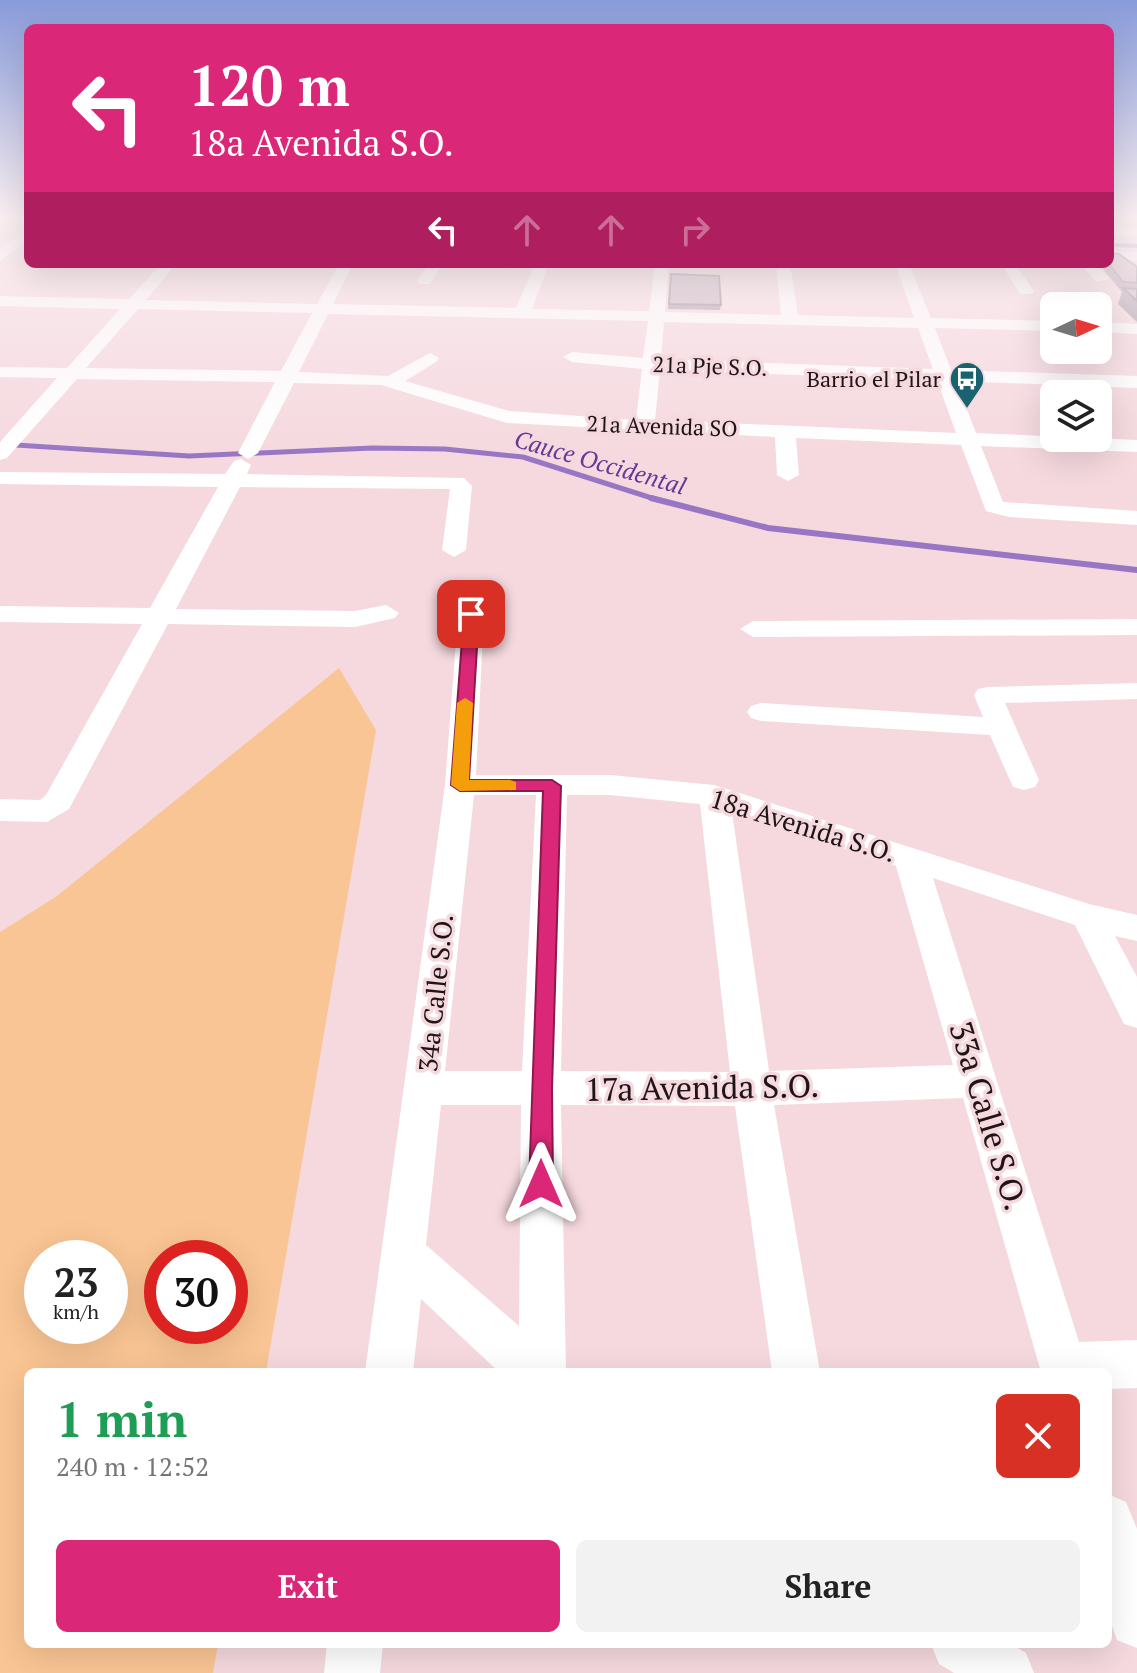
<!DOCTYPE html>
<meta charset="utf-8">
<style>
body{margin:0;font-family:"PT Serif",serif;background:#f2f2f2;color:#222;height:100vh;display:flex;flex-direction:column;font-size:30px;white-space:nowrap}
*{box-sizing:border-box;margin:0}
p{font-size:26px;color:#767676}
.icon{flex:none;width:44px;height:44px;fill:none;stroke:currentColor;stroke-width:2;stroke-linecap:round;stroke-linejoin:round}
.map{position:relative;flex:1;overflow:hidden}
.drawer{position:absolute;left:24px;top:1368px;width:1088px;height:280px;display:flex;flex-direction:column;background:#fff;border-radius:12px;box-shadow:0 8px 32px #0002}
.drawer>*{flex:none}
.guide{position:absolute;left:24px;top:24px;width:1090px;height:244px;border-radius:12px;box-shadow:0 8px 32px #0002;background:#db2777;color:#fff;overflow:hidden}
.needle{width:52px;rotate:86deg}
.buttons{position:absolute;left:1040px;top:292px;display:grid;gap:16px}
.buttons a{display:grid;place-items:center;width:72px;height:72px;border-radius:12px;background:#fff;box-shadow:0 8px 32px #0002;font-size:40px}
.speed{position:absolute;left:24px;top:1240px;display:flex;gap:16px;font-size:40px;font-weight:700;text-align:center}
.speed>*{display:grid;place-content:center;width:104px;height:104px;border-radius:50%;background:#fff;box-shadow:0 8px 32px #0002;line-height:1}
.speed small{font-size:20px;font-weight:400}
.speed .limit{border:12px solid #d22;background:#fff;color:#111}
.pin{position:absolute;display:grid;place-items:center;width:68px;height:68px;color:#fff;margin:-34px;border-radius:16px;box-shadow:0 4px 12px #0006}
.me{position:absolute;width:88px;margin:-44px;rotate:0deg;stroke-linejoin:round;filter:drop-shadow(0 0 6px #0008)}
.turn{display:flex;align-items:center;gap:28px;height:168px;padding:0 32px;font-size:36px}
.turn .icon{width:104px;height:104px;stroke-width:2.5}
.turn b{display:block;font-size:56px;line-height:68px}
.lanes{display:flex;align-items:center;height:76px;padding:0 32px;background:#0003;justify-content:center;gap:40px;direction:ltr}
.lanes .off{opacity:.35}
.round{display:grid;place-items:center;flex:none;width:84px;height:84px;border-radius:12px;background:#f2f2f2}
.head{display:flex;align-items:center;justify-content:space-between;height:136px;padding:0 32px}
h1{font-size:48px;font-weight:800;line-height:60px;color:#1e9e55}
.button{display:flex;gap:16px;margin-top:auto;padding:16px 32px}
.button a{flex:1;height:92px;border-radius:12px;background:#db2777;color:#fff;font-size:32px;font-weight:800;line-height:92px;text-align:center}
.button a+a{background:#f2f2f2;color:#222}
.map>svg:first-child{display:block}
.green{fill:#fac594;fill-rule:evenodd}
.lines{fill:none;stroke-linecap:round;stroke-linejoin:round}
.stream-far2{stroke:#9876c4;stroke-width:4}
.stream-far1{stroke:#9876c4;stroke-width:5}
.stream{stroke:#9876c4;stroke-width:6}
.minor{fill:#fff;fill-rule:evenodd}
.wall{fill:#a3919f}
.building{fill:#bea9b9;stroke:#857682;stroke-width:2}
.route{fill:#db2777;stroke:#8e194d;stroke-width:2}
.slow{fill:#f59e0b}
.labels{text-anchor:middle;stroke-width:7;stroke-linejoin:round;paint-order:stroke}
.far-street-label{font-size:22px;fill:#1f1517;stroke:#f5d9df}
.far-poi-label{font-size:22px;fill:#1f1517;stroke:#f5d9df;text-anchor:end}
.far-water-label{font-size:24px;font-style:italic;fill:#663997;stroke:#f5d9df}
.street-label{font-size:26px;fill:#1f1517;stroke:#f5d9df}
.near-street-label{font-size:32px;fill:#1f1517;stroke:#f5d9df}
</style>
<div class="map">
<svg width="1137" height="1673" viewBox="0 0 1137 1673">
<rect width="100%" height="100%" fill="#f5d9df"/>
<path class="green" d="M 339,668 L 376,730 L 266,1372 L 28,1372 L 28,1644 L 218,1644 L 213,1673 L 0,1673 L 0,932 L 57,896 ZM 42,1258 L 110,1258 L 110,1326 L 42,1326 ZM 162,1258 L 230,1258 L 230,1326 L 162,1326 Z"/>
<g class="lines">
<path class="stream-far2" d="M 1110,245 L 1137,246"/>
<path class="stream-far1" d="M 0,444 L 189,456 L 372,448 L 445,449 L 523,457 L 658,500"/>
<path class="stream" d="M 651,498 L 768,528 L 1137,570"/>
<g class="minor">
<path d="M 1110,228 L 1137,229 L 1137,237 L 1110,236 Z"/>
<path d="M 28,230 L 28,241 L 0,261 L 0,250 Z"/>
<rect x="1110" y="252" width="27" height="8"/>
<path d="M 161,264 L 176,264 L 146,300 L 317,304 L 339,264 L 353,264 L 333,304 L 516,308 L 535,264 L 549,264 L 532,309 L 649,311 L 655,264 L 669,264 L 665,312 L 781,315 L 776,264 L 790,264 L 798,315 L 914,318 L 895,264 L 909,264 L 931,318 L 1054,321 L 1054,331 L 935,328 L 951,370 L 1137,376 L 1137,388 L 956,381 L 976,433 L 1137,440 L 1137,452 L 981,446 L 1003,502 L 1137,511 L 1137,525 L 1009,517 L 986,511 L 961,445 L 796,438 L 799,475 L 788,481 L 777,475 L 775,437 L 507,423 L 381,385 L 294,383 L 258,453 L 248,459 L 238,453 L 275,382 L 77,379 L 7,458 L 0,460 L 0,442 L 57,378 L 0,377 L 0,367 L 67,368 L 120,309 L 0,306 L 0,296 L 129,299 ZM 138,309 L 312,313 L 281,371 L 86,368 ZM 328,314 L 648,321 L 643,358 L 572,352 L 563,357 L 572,362 L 642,369 L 636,420 L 509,411 L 405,381 L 436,362 L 439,358 L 430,353 L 388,376 L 299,372 ZM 664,322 L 918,328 L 933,369 L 661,359 ZM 660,370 L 937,380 L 956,433 L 655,420 Z"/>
<path d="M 429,264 L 443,264 L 430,284 L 420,284 L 417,281 Z"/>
<path d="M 1001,264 L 1015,264 L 1034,291 L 1032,294 L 1020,294 Z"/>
<path d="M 1080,264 L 1095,264 L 1109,279 L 1096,282 Z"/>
<path d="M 1098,322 L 1137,324 L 1137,334 L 1098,332 Z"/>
<path d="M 241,459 L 251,465 L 247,474 L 464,478 L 472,486 L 466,550 L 454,557 L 442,550 L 450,489 L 240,487 L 176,609 L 355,611 L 386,605 L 399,613 L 395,618 L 355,627 L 168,624 L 69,809 L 47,822 L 0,821 L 0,799 L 40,800 L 46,795 L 142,624 L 0,622 L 0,606 L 150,608 L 218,487 L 0,484 L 0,472 L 225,474 L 234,461 Z"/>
<path d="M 471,606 L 484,614 L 476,775 L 610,775 L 714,785 L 1089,904 L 1137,915 L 1137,941 L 1115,936 L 1137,977 L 1137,1028 L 1124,1024 L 1075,925 L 933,878 L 1079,1342 L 1137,1340 L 1137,1388 L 1108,1389 L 1108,1372 L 1041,1372 L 963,1098 L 774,1105 L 820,1372 L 772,1372 L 735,1106 L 561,1105 L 566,1372 L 499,1372 L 421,1299 L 413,1372 L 365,1372 L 445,785 L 458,614 ZM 474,795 L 536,795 L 522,1071 L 445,1071 ZM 567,795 L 610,795 L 700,804 L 730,1072 L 561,1071 ZM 732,812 L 896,866 L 953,1065 L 769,1071 ZM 441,1105 L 521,1105 L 519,1326 L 426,1245 Z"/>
<path d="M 1137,619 L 1137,635 L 753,637 L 740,629 L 753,621 Z"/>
<path d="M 1137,683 L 1137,699 L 1005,703 L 1039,780 L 1035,787 L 1024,790 L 1013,787 L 990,735 L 761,721 L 751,718 L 747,712 L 751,706 L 761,703 L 983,717 L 974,695 L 978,689 L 988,687 Z"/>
<path d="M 1108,1494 L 1126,1502 L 1137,1529 L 1137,1648 L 1117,1640 L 1108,1615 Z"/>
<path d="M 327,1644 L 383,1644 L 380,1673 L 324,1673 Z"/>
<path d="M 931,1644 L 1011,1644 L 1026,1653 L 1034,1673 L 954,1673 L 939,1664 Z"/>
</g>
</g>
<g class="wall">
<path d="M 1111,253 L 1137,267 L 1137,322 L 1118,304 L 1122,292 L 1099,264 L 1110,264 Z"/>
<path d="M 671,274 L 721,305 L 720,310 L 668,309 Z"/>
</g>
<g class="building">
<path d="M 1110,249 L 1111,253 L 1119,254 L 1137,267 L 1137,283 L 1123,282 L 1109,264 L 1110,264 Z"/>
<path d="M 671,274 L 719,276 L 721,305 L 669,304 Z"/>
<path d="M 1123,288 L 1137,289 L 1137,301 Z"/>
</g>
<linearGradient id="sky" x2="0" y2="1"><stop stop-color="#889bda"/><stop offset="0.48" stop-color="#faeef1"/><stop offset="1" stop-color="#faeef1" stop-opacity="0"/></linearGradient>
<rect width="1137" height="453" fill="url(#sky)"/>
<path class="route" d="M 471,609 L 479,614 L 469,780 L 552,780 L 561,786 L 552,1089 L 553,1184 L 550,1191 L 541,1195 L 533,1191 L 529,1184 L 543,791 L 460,791 L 451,785 L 464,614 Z"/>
<path class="slow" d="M 465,698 L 473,703 L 469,780 L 510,780 L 516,782 L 516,790 L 460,791 L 451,785 L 457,703 Z"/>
<defs>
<symbol id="bus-pin" viewBox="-11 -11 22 30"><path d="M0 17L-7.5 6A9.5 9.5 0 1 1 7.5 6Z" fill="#196270" stroke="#f5d9df"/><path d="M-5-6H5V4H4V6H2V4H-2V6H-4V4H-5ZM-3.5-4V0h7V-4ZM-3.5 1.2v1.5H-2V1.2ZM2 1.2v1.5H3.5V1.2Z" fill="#fff"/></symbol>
</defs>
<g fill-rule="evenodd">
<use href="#bus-pin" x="947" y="359" width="40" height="54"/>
</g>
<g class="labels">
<g class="far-street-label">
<text transform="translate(710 366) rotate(2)" y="8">21a Pje S.O.</text>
<text transform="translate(662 426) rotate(2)" y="8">21a Avenida SO</text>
</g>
<g class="far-poi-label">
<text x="941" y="387">Barrio el Pilar</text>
</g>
<g class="far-water-label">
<text transform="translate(600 463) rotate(16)" y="8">Cauce Occidental</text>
</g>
<g class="street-label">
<text transform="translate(803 826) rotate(17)" y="9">18a Avenida S.O.</text>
<text transform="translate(436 993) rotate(-84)" y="9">34a Calle S.O.</text>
</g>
<g class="near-street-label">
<text transform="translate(702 1088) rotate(-1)" y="11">17a Avenida S.O.</text>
<text transform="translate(988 1116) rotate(73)" y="11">33a Calle S.O.</text>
</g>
</g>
</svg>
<div class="buttons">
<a><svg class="needle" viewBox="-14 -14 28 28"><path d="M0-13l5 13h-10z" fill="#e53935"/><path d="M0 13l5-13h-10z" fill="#767676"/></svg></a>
<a><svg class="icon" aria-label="layers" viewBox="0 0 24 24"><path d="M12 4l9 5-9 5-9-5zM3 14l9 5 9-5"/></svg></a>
</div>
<div class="speed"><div>23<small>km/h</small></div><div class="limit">30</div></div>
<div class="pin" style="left:471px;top:614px;background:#d93025"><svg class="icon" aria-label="arrive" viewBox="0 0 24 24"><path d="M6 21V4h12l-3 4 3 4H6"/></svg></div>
<svg class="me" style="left:541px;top:1184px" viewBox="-20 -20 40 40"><path d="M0-17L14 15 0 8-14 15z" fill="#db2777" stroke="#fff" stroke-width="4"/></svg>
<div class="guide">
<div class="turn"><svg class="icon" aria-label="left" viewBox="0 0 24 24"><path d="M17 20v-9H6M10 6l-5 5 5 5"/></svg><div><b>120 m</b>18a Avenida S.O.</div></div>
<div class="lanes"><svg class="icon" aria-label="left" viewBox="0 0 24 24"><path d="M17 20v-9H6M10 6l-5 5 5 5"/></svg><svg class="icon off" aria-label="ahead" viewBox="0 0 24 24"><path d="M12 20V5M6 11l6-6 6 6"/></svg><svg class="icon off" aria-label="ahead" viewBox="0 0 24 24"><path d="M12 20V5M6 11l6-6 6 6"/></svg><svg class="icon off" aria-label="right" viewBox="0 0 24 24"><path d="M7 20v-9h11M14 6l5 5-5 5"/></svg></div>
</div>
<section class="drawer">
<div class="head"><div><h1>1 min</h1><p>240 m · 12:52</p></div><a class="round" style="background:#d93025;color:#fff"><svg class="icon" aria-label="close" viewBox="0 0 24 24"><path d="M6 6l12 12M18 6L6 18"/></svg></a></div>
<div class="button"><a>Exit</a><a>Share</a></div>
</section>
</div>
